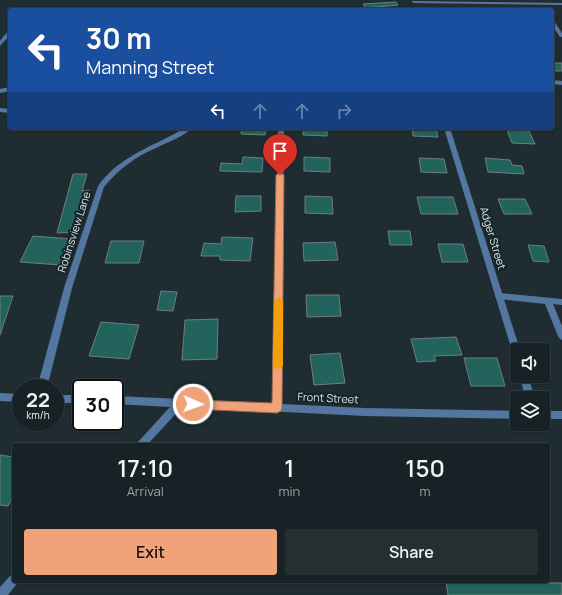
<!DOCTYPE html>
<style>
body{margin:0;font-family:Manrope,sans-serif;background:#242f32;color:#f1f3f6;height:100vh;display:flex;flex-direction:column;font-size:15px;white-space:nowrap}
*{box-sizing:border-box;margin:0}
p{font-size:13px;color:#9ea4a7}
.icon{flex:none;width:22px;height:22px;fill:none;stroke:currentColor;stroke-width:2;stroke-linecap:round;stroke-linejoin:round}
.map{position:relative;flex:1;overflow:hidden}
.drawer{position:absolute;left:12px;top:443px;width:538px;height:140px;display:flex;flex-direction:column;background:#172226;border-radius:4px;box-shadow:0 1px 3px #0004,0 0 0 1px #363f43}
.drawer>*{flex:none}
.top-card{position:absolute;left:8px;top:8px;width:546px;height:122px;border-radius:4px;box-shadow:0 1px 3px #0004,0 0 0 1px #363f43;background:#1a4fa0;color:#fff;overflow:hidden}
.fabs{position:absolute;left:510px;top:343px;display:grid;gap:8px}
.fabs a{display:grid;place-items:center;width:40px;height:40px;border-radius:4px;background:#172226;box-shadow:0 1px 3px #0004,0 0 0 1px #363f43;font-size:20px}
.speed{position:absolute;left:12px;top:379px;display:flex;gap:8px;font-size:20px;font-weight:700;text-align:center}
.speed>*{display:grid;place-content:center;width:52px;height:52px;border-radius:50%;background:#172226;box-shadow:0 1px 3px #0004,0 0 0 1px #363f43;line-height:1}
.speed small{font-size:10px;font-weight:400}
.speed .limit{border:2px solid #111;border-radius:6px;background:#fff;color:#111}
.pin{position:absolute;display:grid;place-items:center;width:34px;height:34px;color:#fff;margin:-41px -17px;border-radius:50% 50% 50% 0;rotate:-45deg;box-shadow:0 0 4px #0007}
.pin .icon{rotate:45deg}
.me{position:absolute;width:44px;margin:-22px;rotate:92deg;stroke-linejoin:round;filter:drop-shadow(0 0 3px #0008)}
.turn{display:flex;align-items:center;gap:14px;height:84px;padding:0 12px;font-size:18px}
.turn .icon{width:52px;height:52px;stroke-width:2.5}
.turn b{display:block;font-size:28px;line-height:34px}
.lanes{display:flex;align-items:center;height:38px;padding:0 12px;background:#0003;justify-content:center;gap:20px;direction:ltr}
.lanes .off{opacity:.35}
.eta{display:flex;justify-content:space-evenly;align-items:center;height:68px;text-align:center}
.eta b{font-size:24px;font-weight:600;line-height:28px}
.cta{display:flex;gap:8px;margin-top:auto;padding:8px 12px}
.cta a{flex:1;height:46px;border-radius:4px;background:#f0a278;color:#111;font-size:16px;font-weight:600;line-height:46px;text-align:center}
.cta a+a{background:#242f32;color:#f1f3f6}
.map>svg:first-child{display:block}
.building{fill:#22645d;stroke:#6d7f7c}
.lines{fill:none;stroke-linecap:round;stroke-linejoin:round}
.lane{fill:#5477a1;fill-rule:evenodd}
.street{fill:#5477a1;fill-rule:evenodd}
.route{fill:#f0a278;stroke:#9c694e}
.slow{fill:#f59e0b}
.labels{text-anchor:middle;stroke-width:4;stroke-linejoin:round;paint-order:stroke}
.street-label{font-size:11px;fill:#dae3e6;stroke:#152428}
</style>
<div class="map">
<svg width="562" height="595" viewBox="0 0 562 595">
<rect width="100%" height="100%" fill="#1f2d32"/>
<g class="building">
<path d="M 396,2 L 398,5 L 366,8 L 363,4 Z"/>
<rect x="552" y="63" width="10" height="8"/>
<path d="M 242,128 L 266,128 L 265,135 L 241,134 Z"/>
<path d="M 303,128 L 327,128 L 327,136 L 303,135 Z"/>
<path d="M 412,128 L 436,128 L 438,137 L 413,136 Z"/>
<path d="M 507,130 L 529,131 L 535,144 L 512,143 Z"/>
<path d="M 243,157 L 263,158 L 262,172 L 220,171 L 221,163 L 242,164 Z"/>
<path d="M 304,157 L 330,158 L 330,172 L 304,171 Z"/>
<path d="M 419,158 L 444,159 L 447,173 L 421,172 Z"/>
<path d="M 485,158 L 510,160 L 512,165 L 522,166 L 524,174 L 488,172 Z"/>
<path d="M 73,174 L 87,174 L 82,191 L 89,190 L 79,232 L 57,233 Z"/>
<path d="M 236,196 L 261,196 L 261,211 L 235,212 Z"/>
<path d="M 305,196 L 332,197 L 333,214 L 305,213 Z"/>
<path d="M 417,197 L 453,197 L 458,214 L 421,214 Z"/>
<path d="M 498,199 L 525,199 L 532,214 L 504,214 Z"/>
<path d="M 388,231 L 410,231 L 412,245 L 390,245 Z"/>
<path d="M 33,236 L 72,239 L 61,265 L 20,262 Z"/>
<path d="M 222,237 L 253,238 L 250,261 L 220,260 L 220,256 L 201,256 L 204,243 L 221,244 Z"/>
<path d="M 111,241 L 144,241 L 139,263 L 105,263 Z"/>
<path d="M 335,242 L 338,260 L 304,261 L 303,243 Z"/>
<path d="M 438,244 L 463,244 L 468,262 L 442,262 Z"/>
<path d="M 528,245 L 544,246 L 549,262 L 533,261 Z"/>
<path d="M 161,291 L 177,292 L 173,311 L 157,310 Z"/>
<path d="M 306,295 L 339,295 L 341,316 L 307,317 Z"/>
<path d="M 0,296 L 13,296 L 0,335 Z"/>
<path d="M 218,319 L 217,359 L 182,360 L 185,320 Z"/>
<path d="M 101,322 L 139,325 L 129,359 L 89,356 Z"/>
<path d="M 456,337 L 462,355 L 434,356 L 436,361 L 417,362 L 411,339 Z"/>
<path d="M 340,353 L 345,383 L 314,385 L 310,355 Z"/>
<path d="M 464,358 L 497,358 L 505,386 L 471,386 Z"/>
<path d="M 0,455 L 14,457 L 14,494 L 8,506 L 0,505 Z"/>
<path d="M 446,582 L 562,583 L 562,595 L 448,595 Z"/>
</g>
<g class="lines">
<g class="lane">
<path d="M 8,31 L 10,31 L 10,35 L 0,46 L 0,41 Z"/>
<path d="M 10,87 L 10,91 L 0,93 L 0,89 Z"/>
<path d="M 499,293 L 562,299 L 562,305 L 553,304 L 562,326 L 562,340 L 559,338 L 558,336 L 545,304 L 499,299 L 496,298 L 495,296 L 496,294 Z"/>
</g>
<g class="street">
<path d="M 412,1 L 562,3 L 562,5 L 414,3 L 412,2 Z"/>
<path d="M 552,21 L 554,21 L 562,33 L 562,37 L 560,37 L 552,25 Z"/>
<path d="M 552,80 L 562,81 L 562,85 L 552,84 Z"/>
<path d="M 0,108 L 10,109 L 10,113 L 0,112 Z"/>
<path d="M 185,128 L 192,128 C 183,137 168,142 156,148 C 135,157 119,169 104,187 L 72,288 L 47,388 L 37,388 L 64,288 L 98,186 C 119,156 154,146 185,128 Z"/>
<path d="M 278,128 L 284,128 L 282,404 L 365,408 L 517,411 L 517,419 L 365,416 L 182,407 L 147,445 L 136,445 L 138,442 L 170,407 L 115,404 L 115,396 L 272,403 Z"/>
<path d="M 444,128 L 450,128 L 520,350 L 517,350 L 517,358 L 514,357 L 513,354 Z"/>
<path d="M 520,376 L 528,376 L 535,398 L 525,398 Z"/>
<path d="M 0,393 L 21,394 L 21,402 L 0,401 Z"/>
<rect x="55" y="395" width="26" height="8"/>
<rect x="543" y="411" width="19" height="8"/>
<path d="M 14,574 L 14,581 L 19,581 L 8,595 L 0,595 L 0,587 L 10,576 Z"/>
</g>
</g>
<path class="route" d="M 280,172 L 284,175 L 282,408 L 281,411 L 277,413 L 193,409 L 190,408 L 188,404 L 190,401 L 193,400 L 272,403 L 276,175 Z"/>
<path class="slow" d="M 279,297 L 283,301 L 283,365 L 281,368 L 278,369 L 274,368 L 273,365 L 274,301 Z"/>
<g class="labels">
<g class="street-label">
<text transform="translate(74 232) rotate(-72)" y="4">Robinsview Lane</text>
<text transform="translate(493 238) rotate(73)" y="4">Adger Street</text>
<text transform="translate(328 398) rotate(3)" y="4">Front Street</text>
</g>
</g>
</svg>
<div class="fabs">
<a><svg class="icon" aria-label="sound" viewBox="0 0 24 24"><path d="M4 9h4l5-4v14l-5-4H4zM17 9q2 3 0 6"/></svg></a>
<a><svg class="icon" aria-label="layers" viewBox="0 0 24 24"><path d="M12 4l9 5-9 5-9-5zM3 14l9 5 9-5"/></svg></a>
</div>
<div class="speed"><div>22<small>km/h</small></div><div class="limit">30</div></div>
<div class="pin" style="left:280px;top:175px;background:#d93025"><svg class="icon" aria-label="arrive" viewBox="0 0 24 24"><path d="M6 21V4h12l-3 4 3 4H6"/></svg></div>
<svg class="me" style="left:193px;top:404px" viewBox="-20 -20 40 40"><circle r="17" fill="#f0a278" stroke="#fff" stroke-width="3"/><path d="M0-11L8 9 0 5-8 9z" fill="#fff"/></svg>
<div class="top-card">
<div class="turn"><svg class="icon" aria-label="left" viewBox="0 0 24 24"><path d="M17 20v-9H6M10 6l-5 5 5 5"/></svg><div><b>30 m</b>Manning Street</div></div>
<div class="lanes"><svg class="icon" aria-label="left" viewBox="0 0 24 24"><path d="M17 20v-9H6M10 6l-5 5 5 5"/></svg><svg class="icon off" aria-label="ahead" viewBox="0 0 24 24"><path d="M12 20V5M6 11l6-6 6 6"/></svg><svg class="icon off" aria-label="ahead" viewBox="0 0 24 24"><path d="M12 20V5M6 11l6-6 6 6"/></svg><svg class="icon off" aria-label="right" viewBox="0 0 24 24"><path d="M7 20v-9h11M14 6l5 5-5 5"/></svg></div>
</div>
<section class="drawer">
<div class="eta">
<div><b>17:10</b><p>Arrival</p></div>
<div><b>1</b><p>min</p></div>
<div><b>150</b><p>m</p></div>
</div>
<div class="cta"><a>Exit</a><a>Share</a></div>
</section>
</div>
